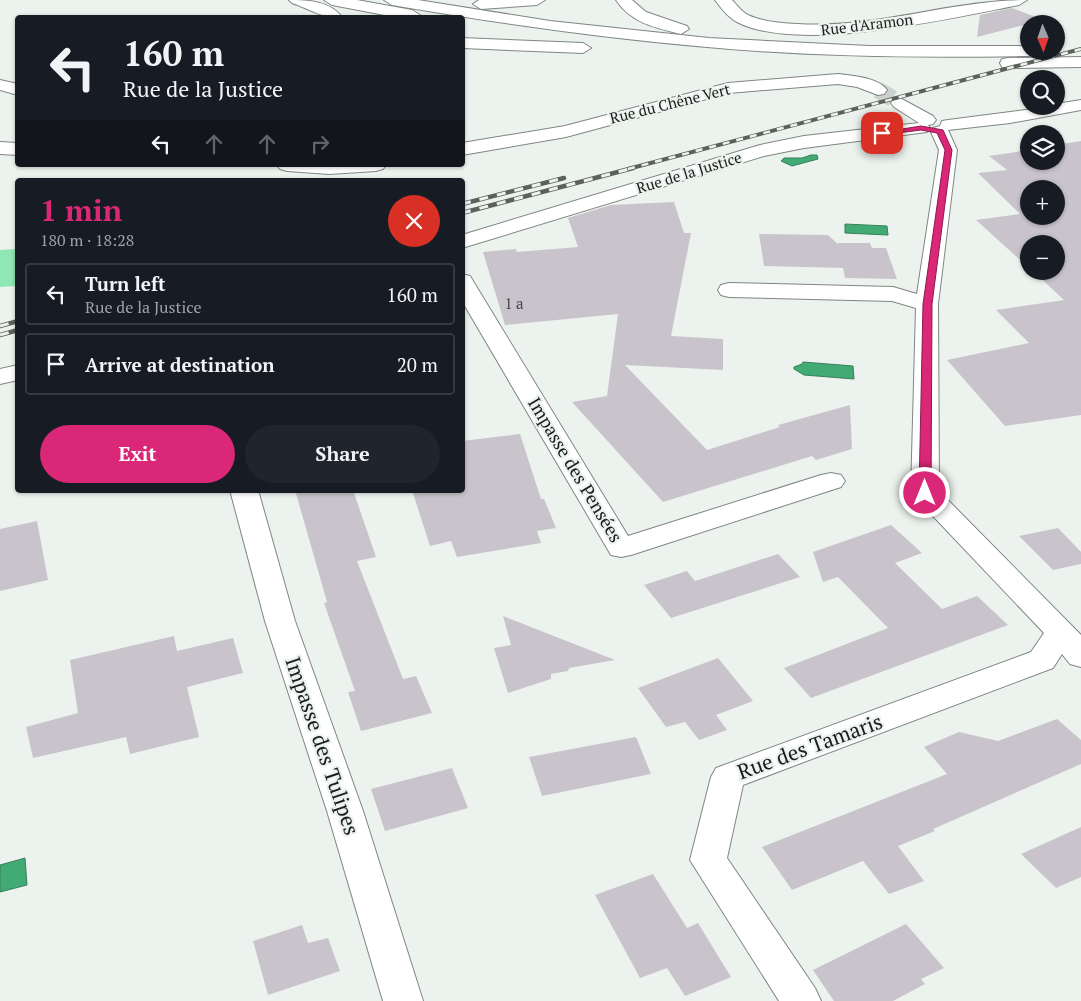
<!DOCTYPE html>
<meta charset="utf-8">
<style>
body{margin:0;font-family:"PT Serif",serif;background:#20242c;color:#f1f3f6;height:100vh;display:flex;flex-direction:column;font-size:19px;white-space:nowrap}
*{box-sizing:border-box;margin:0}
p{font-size:16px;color:#9ea1a6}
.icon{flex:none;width:28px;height:28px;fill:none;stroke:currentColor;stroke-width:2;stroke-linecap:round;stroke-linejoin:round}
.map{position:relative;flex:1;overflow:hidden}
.panel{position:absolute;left:15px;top:178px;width:450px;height:315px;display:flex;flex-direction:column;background:#171b24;border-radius:5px;box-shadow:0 1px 4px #0004}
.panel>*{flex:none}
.banner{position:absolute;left:15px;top:15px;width:450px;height:152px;border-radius:5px;box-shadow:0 1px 4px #0004;background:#171b24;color:#f1f3f6;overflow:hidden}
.needle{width:32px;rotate:178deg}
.buttons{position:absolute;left:1020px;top:15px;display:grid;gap:10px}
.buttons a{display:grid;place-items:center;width:45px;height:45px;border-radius:50%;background:#171b24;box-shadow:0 1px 4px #0004;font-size:25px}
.pin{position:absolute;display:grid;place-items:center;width:42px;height:42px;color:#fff;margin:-21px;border-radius:10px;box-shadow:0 2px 8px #0006}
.me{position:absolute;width:55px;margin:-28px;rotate:0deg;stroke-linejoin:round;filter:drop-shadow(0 0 4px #0008)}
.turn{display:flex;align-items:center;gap:18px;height:105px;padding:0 25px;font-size:22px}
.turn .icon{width:65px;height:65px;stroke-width:2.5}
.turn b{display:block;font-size:35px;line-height:42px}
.lanes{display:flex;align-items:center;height:48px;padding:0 25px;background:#0003;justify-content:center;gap:25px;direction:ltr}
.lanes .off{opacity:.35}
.round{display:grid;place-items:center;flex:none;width:52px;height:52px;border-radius:26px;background:#20242c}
.headline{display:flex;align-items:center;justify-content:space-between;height:85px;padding:0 25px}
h1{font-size:30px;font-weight:600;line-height:38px;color:#db2777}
.action{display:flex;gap:10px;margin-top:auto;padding:10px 25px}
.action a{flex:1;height:58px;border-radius:30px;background:#db2777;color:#fff;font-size:20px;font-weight:600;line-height:58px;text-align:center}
.action a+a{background:#20242c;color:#f1f3f6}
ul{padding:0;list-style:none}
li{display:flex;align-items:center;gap:15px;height:62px;margin:0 10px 8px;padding:0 15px;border:2px solid #363941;border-radius:5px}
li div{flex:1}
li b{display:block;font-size:19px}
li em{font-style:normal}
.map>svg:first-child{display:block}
.green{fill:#8fe7b5}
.water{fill:#42aa75;stroke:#36805a}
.building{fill:#c9c4cb;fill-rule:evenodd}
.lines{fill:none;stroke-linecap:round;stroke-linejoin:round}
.minor-tunnel{stroke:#ccd3ce;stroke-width:17;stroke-dasharray:17 9;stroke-linecap:butt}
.minor-casing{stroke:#7f8682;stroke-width:2}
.major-casing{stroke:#7f8682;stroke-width:2}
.minor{fill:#fff;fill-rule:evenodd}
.major{fill:#fff;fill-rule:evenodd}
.rail-far1-casing{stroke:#5d615e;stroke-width:4}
.rail-casing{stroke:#5d615e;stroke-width:4.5}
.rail-far1{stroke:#ecf3ee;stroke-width:2.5;stroke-dasharray:7;stroke-linecap:butt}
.rail{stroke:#ecf3ee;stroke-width:3;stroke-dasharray:9;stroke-linecap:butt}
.route{fill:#db2777;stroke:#8e194d}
.labels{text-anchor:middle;stroke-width:4.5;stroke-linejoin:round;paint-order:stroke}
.far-street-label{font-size:15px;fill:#1a1d1b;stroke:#ecf3ee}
.number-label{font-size:15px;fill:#464747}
.street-label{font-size:18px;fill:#1a1d1b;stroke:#ecf3ee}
.near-street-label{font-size:21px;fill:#1a1d1b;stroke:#ecf3ee}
</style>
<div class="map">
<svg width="1081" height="1001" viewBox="0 0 1081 1001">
<rect width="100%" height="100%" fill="#ecf3ee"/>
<path class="green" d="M 17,249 L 17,286 L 0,287 L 0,250 Z"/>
<g class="water">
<path d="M 811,155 L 817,155 L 818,159 L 792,166 L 781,161 L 784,158 L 802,158 Z"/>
<path d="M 845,224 L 887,226 L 888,235 L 845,233 Z"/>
<path d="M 803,362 L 853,366 L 854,379 L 804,375 L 794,369 L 794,367 L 802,364 Z"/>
<path d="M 25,858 L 27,885 L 0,892 L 0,865 Z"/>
</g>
<g class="building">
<path d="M 1012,8 L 1043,20 L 977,37 L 980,15 Z"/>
<path d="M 1081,141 L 1081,415 L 1005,426 L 947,360 L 1029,343 L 996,310 L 1064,300 L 1033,271 L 1056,271 L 1056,244 L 1029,244 L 1029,268 L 976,220 L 1020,214 L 978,173 L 1007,170 L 989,156 L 1029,150 L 1029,161 L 1056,161 L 1056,145 ZM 1029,189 L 1056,189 L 1056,216 L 1029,216 Z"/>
<path d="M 674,202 L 684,233 L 691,233 L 671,336 L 723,339 L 723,370 L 625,365 L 707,450 L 780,427 L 778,425 L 850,405 L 852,449 L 816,460 L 812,456 L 663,502 L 572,402 L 607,396 L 618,314 L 505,325 L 483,252 L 516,249 L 517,252 L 578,247 L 568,218 L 611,205 Z"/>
<path d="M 759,234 L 828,235 L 839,245 L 838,243 L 870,243 L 872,248 L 886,248 L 897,279 L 845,278 L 843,268 L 764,266 Z"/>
<path d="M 520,434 L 541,499 L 544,499 L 556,528 L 537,531 L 541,543 L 457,557 L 451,541 L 430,546 L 412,490 L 462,490 L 462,441 Z"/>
<path d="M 295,490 L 353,490 L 376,557 L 357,561 L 403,679 L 416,676 L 432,713 L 361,731 L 348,692 L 355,691 L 324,603 L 327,602 Z"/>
<path d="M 37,521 L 48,580 L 0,591 L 0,529 Z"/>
<path d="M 891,525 L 922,553 L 895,563 L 942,609 L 977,596 L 1008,625 L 811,698 L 784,668 L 888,628 L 838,577 L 823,582 L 813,552 Z"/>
<path d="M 1058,528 L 1081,552 L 1081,564 L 1053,570 L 1019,536 Z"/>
<path d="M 778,554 L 800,577 L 671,618 L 644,585 L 687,571 L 695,581 Z"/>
<path d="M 503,616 L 615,660 L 569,668 L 568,671 L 551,674 L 551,679 L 508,693 L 494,648 L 511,645 Z"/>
<path d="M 174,636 L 177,651 L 233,638 L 243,673 L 187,687 L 199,737 L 130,754 L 126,737 L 33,758 L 26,727 L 78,713 L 70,660 Z"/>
<path d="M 718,658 L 753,701 L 716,715 L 727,730 L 699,740 L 685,722 L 666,727 L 638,688 Z"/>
<path d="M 1057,719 L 1081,740 L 1081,764 L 933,829 L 935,831 L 898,846 L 924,881 L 889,894 L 863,861 L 792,890 L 762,847 L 947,774 L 924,747 L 959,732 L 998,741 Z"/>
<path d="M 636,737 L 651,774 L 542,796 L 529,757 Z"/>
<path d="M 452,768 L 468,808 L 385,831 L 371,789 Z"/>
<path d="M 1081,827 L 1081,877 L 1056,888 L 1021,854 Z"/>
<path d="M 653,874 L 687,928 L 698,923 L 731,977 L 685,996 L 667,968 L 640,978 L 595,895 Z"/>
<path d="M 906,924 L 944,968 L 921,979 L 925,984 L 893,1001 L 834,1001 L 813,970 Z"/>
<path d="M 302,925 L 308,943 L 328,938 L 340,971 L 268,995 L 253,941 Z"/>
</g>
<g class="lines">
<path class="minor-tunnel" d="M 878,90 L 900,103"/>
<defs>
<g id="minor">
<path d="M 715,0 L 732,0 C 737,5 742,12 748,15 C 763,22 781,23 797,24 C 876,29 950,0 1027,0 L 1019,5 C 951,18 798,54 737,22 C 729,18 720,7 715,0 Z"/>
<path d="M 838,74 C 852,76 878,77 887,90 L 884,94 L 878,95 L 857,87 L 838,84 L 729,93 L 566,137 L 462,155 L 462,143 L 565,126 L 728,83 Z"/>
<path d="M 900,98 L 933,116 L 936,120 L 933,124 L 928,125 L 930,128 L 927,132 L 804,148 L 764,156 L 462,248 L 462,235 L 760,145 L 804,136 L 919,123 L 894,107 L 891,103 L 894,99 Z"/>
<path d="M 1081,100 L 1081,110 L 1010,123 L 948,130 L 957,150 L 938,304 L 939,491 L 1081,635 L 1081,667 L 1070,664 L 1062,654 L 1053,668 L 743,785 L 727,858 L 815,988 L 821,1001 L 779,1001 L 690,860 L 711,777 L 716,768 L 1031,652 L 1044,633 L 911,493 L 916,308 L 892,301 L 729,297 L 721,295 L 718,290 L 721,285 L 729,283 L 893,287 L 917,294 L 939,150 L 931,132 L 933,128 L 940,126 L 942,121 L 948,120 L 1056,106 L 1056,104 Z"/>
<path d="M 0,142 L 18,143 L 18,155 L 0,154 Z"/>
<path d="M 277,165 L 386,165 L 383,169 L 376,171 L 329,174 L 287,171 L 280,169 Z"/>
<path d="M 462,274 L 470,276 L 473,281 L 628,536 L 821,475 L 831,473 L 841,475 L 845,481 L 841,487 L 631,555 L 621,557 L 611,555 L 462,301 Z"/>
<path d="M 18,365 L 18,380 L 0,384 L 0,369 Z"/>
<path d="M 230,490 L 258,490 L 295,621 L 363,811 L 423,1001 L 383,1001 L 327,811 L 265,621 Z"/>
</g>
<g id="major">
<path d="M 289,0 C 309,0 330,1 343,18 C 321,18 312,10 292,3 Z"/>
<path d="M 324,0 L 357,0 L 412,10 L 420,15 L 418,18 L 400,18 L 332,5 Z"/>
<path d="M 384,0 L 418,0 L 550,21 L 709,38 L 869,46 L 1029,46 L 1029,51 L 1037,51 L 1029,56 C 922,58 814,57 707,47 C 601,38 497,23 392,5 Z"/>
<path d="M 479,0 L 545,0 L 537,5 L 481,9 L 473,4 Z"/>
<path d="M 616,0 L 632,0 L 646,12 L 687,26 L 689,29 L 681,34 C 656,28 631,23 616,0 Z"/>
<path d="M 462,38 L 583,43 L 591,48 L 583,53 L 462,48 Z"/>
<path d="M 1081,57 L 1081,67 L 1008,68 L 1002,67 L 1000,63 L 1002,59 L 1008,58 Z"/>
<path d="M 0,80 L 18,84 L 18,95 L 0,90 Z"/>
</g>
</defs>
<use href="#minor" class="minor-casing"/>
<use href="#major" class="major-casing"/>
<use href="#minor" class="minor"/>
<use href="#major" class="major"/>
<defs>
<path id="rail-far1" d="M 628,169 L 1081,49"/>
<g id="rail">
<path d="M 462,204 L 564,178"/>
<path d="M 462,213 L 633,168"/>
<path d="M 0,326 L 18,321"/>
<path d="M 0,335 L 18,330"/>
</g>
</defs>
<use href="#rail-far1" class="rail-far1-casing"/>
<use href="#rail" class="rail-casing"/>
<use href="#rail-far1" class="rail-far1"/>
<use href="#rail" class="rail"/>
</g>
<path class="route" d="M 921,126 L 943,130 L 952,150 L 932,304 L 931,493 L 925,496 L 919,493 L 923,304 L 945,150 L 937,133 L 921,130 L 882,135 L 878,133 Z"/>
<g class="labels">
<g class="far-street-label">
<text transform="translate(867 25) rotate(-7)" y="5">Rue d'Aramon</text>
<text transform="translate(670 104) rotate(-14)" y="5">Rue du Chêne Vert</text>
<text transform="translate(689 173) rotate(-17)" y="5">Rue de la Justice</text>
</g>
<g class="number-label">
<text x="514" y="309">1 a</text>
</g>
<g class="street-label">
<text transform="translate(575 470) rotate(59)" y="6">Impasse des Pensées</text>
</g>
<g class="near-street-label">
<text transform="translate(322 746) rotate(71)" y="7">Impasse des Tulipes</text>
<text transform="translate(810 747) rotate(-20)" y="7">Rue des Tamaris</text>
</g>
</g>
</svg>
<div class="buttons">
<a><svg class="needle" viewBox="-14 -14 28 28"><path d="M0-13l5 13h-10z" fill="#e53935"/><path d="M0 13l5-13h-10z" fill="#9ea1a6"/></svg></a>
<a><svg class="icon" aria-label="search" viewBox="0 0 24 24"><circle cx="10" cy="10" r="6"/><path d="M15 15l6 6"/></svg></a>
<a><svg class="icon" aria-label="layers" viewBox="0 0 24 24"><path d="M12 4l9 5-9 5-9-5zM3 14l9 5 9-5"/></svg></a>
<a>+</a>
<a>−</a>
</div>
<div class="pin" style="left:882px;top:133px;background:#d93025"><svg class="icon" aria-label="arrive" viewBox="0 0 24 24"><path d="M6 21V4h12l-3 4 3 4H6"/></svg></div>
<svg class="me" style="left:925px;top:493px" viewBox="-20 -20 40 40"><circle r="17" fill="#db2777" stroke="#fff" stroke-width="3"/><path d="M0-11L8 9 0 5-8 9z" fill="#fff"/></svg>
<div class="banner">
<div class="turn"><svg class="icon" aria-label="left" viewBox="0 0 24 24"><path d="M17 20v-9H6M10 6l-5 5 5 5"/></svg><div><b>160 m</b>Rue de la Justice</div></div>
<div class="lanes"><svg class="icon" aria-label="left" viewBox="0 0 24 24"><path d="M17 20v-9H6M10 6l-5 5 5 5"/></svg><svg class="icon off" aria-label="ahead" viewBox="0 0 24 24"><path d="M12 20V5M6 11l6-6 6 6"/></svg><svg class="icon off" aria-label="ahead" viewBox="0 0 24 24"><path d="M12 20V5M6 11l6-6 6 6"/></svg><svg class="icon off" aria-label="right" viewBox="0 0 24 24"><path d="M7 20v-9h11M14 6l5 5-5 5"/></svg></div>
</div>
<section class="panel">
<div class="headline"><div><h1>1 min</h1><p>180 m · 18:28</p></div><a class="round" style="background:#d93025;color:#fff"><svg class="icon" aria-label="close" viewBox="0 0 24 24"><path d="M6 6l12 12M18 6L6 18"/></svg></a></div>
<ul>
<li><svg class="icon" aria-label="left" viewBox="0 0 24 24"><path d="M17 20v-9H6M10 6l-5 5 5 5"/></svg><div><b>Turn left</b><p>Rue de la Justice</p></div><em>160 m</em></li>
<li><svg class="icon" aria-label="arrive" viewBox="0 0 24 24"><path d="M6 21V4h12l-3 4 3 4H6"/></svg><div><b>Arrive at destination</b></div><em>20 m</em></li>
</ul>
<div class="action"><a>Exit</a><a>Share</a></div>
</section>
</div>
